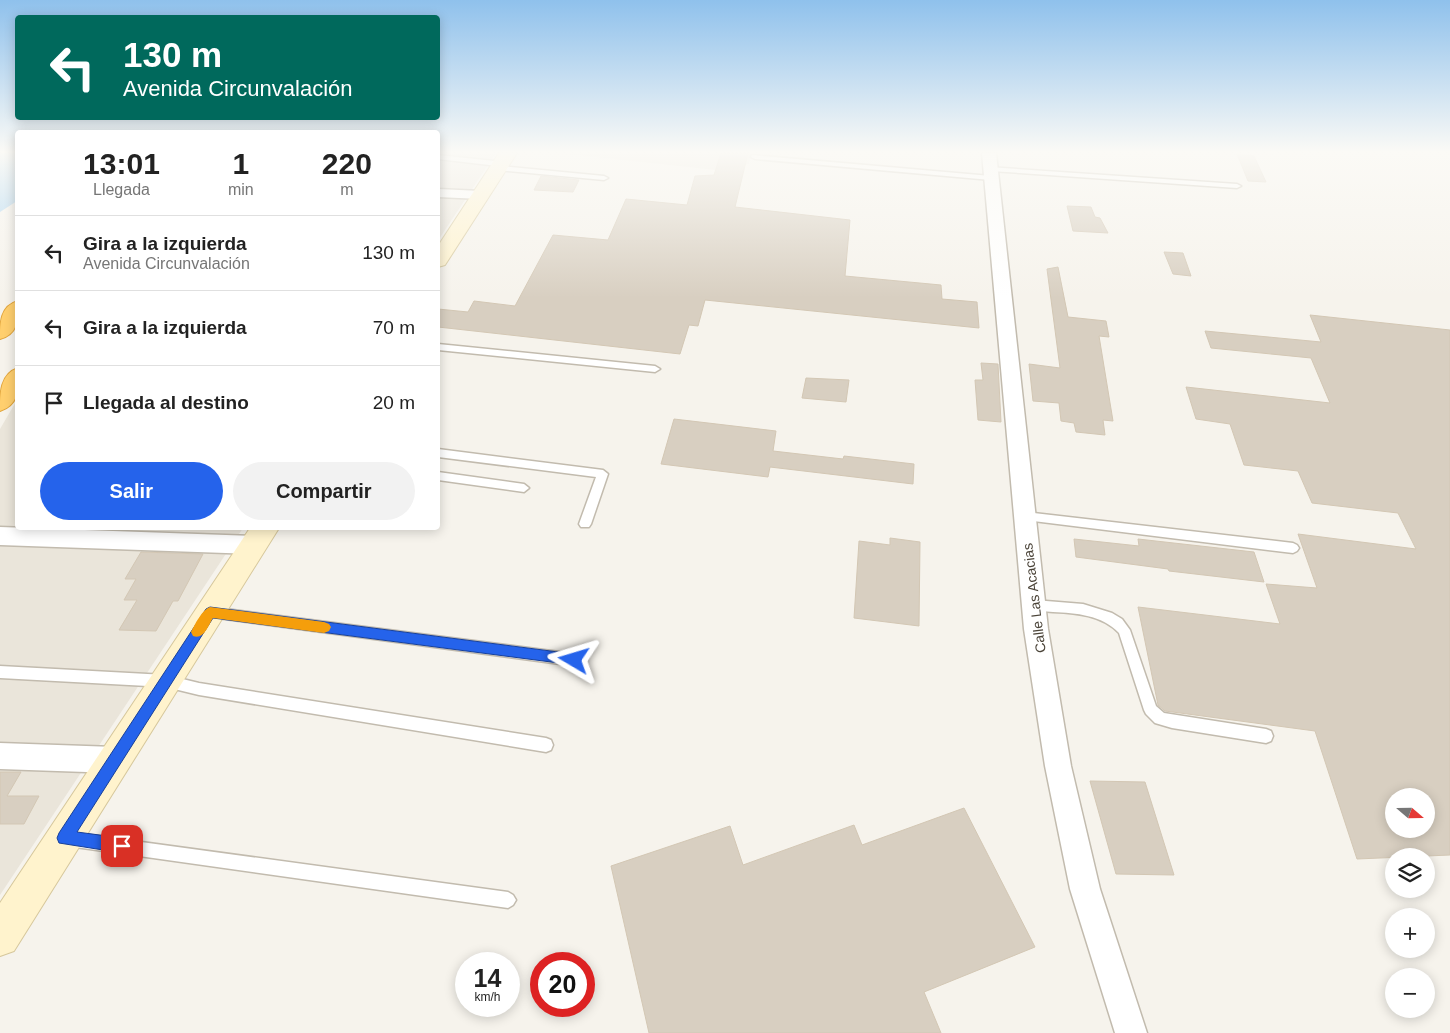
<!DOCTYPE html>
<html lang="es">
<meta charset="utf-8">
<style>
body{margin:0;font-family:Helvetica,sans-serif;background:#f2f2f2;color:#222;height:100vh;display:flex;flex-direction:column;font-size:19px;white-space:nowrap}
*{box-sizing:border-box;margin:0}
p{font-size:16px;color:#767676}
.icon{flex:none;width:28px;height:28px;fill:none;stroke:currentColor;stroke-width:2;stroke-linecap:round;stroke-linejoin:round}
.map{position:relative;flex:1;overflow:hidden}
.sheet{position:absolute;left:15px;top:130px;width:425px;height:400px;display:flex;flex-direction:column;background:#fff;border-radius:5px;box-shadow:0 2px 12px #0003}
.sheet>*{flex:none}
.top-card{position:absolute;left:15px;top:15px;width:425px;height:105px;border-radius:5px;box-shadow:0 2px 12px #0003;background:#00695c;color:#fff;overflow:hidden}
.needle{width:32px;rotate:110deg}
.controls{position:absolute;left:1385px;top:788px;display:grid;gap:10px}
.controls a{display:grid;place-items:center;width:50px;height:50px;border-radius:50%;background:#fff;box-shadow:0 2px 12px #0003;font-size:25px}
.speed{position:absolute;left:455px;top:952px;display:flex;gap:10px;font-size:25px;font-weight:700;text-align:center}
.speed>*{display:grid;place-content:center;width:65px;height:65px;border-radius:50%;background:#fff;box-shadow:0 2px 12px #0003;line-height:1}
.speed small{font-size:12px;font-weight:400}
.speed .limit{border:8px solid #d22;background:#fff;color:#111}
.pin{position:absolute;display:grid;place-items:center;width:42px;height:42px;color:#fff;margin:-21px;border-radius:10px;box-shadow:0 2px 8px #0006}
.me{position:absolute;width:55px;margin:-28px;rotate:277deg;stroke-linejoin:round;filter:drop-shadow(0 0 4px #0008)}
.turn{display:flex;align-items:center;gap:18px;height:105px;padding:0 25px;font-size:22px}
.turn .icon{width:65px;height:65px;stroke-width:2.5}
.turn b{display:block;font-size:35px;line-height:42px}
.eta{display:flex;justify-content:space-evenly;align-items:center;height:85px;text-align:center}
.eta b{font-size:30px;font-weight:600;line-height:35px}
.button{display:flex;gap:10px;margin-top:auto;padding:10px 25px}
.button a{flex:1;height:58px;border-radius:30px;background:#2563eb;color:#fff;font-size:20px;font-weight:600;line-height:58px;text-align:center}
.button a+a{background:#f2f2f2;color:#222}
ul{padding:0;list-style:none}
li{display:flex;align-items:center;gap:15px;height:75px;padding:0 25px;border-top:1px solid #e0e0e0}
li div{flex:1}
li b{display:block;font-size:19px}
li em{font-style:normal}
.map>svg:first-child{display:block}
.residential{fill:#eae5da}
.water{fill:#a9d4f2}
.building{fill:#d8cfc1;stroke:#d3c7b4;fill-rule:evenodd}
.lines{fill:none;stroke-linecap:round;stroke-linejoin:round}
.lane-casing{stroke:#c2bbae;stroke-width:3}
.street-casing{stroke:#c2bbae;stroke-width:3}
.secondary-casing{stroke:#d6c79b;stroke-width:2}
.highway-casing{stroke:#e0a43c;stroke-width:2}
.lane{fill:#fff;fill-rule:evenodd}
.street{fill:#fff;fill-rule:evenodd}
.secondary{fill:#fff3cd;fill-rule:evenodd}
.highway{fill:#ffcf6e;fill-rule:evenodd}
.route{fill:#2563eb;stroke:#184099}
.slow{fill:#f59e0b}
.labels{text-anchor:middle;stroke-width:4;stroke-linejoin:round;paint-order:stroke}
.street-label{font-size:14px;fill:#4b4439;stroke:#fff}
</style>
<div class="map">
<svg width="1450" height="1033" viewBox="0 0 1450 1033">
<rect width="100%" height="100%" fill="#f6f3ec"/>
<g class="residential">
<path d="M 438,153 L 496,153 L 439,239 L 438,239 Z"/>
<path d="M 559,153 L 751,153 L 749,164 L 716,170 Z"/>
<path d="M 17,400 L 18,528 L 243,528 L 0,895 L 0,429 Z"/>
</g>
<path class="water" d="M 0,153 L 18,153 L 17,201 L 0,212 Z"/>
<g class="building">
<path d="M 721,153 L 748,153 L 735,207 L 850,220 L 845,276 L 941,285 L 942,299 L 977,302 L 979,328 L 705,300 L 698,326 L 689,325 L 680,354 L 438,327 L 438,309 L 468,312 L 474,301 L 515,306 L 553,235 L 608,240 L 626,199 L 687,205 L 695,176 L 714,175 Z"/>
<path d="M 1237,154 L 1254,156 L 1266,182 L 1248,181 Z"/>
<path d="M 541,176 L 579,180 L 573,192 L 534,190 Z"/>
<path d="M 1067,206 L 1091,207 L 1095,217 L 1100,218 L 1108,233 L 1073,231 Z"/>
<path d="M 1164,252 L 1183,253 L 1191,276 L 1173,274 Z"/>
<path d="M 1058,267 L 1068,317 L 1106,321 L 1109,337 L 1099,336 L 1113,421 L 1103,420 L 1105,435 L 1076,432 L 1074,423 L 1061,421 L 1059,403 L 1033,401 L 1029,364 L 1060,368 L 1047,269 Z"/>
<path d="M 1310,315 L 1450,330 L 1450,855 L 1357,859 L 1315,731 L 1165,711 L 1158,705 L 1138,607 L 1280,624 L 1266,584 L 1317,588 L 1298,534 L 1416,549 L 1398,513 L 1312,503 L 1298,471 L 1244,465 L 1230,424 L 1196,419 L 1186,387 L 1330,403 L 1311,358 L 1211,348 L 1205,331 L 1321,342 ZM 1394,796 L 1426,796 L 1426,829 L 1394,829 Z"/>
<path d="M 981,363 L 998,364 L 1001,422 L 978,420 L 975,380 L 983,380 Z"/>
<path d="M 806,378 L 849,380 L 846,402 L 802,398 Z"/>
<path d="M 674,419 L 776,431 L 773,451 L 843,459 L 844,456 L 914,464 L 913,484 L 770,467 L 768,477 L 661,464 Z"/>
<path d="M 890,538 L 920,542 L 919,626 L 854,618 L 859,541 L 890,545 Z"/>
<path d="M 1074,539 L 1139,546 L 1138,539 L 1254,552 L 1264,582 L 1169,571 L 1168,569 L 1076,557 Z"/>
<path d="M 141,552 L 203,554 L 178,601 L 173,601 L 156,631 L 119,630 L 137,600 L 124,600 L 136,579 L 125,579 Z"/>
<path d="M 0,772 L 21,772 L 7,796 L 39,796 L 24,824 L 0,824 Z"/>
<path d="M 1090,781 L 1145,782 L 1174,875 L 1116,874 Z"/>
<path d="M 964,808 L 1035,947 L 924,992 L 941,1033 L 649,1033 L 611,866 L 730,826 L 743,865 L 854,825 L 862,845 Z"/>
</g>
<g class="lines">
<defs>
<g id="lane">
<path d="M 438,155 L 504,162 L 505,164 L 501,166 L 604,176 L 608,178 L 604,180 L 498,170 L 494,168 L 498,166 L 438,159 Z"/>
<path d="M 752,155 L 991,176 L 995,178 L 991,180 L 755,159 L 751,157 Z"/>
<path d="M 988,167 L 1237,184 L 1241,186 L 1237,188 L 991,171 L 987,169 Z"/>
<path d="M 438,344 L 655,366 L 660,369 L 655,372 L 438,350 Z"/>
<path d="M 438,449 L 603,470 L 608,474 L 591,524 L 589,527 L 581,527 L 579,524 L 596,477 L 438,457 Z"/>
<path d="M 438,472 L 524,484 L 529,488 L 524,492 L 438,480 Z"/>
<path d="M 1025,512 L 1293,543 L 1297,545 L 1299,548 L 1297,551 L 1293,553 L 1025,520 L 1021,519 L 1019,516 L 1021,513 Z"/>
<path d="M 1034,600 L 1083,604 L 1112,613 L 1122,619 L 1130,630 L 1156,706 L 1164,713 L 1266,729 L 1271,731 L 1273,736 L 1271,741 L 1266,743 L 1172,728 L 1155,723 L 1146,714 L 1144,710 L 1119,633 C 1102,615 1076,613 1053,612 C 1045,611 1037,611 1030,609 L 1028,605 L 1030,601 Z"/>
<path d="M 210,607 L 575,654 L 580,656 L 581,660 L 580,664 L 575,666 L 210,617 L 206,616 L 204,612 L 206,608 Z"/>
<path d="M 0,666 L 166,675 L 199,683 L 546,738 L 551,740 L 553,745 L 551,750 L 546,752 L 199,695 L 166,687 L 0,678 Z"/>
<path d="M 68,832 L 508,892 L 513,895 L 516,900 L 513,905 L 508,908 L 68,846 L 63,844 L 61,839 L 63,834 Z"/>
</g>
<g id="street">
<path d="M 982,153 L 996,153 L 1048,629 L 1071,766 L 1100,889 L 1147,1033 L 1115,1033 L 1070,889 L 1045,766 L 1024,629 Z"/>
<path d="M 438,189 L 481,191 L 486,192 L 488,195 L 486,198 L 481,199 L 438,197 Z"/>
<path d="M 0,527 L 254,536 L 262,539 L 265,545 L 262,551 L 254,554 L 0,545 Z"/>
<path d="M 0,743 L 115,747 L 124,751 L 128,760 L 124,769 L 115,773 L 0,769 Z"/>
</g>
<g id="secondary">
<path d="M 499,153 L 517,153 L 445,265 L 438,267 L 438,246 Z"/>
<path d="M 250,528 L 279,528 L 14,951 L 0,956 L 0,903 Z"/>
</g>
<g id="highway">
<path d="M 18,301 C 18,318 19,334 0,339 C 0,323 0,306 18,301 Z"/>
<path d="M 18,368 C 18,386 21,404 0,411 C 0,393 0,374 18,368 Z"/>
</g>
</defs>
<use href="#lane" class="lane-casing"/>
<use href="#street" class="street-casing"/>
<use href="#secondary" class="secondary-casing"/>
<use href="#highway" class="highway-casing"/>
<use href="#lane" class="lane"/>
<use href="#street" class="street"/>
<use href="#secondary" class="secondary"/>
<use href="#highway" class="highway"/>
</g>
<linearGradient id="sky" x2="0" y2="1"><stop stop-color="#8fc1ec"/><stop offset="0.51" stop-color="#fbfaf6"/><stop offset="1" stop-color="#fbfaf6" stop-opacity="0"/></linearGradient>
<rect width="1450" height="298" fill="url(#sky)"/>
<path class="route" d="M 210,607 L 574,654 L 579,655 L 581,660 L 579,664 L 574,665 L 213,618 L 77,832 L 122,838 L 127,840 L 129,846 L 127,851 L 122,853 L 59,843 L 57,838 L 59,833 L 206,609 Z"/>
<path class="slow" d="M 210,607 L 324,622 L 329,624 L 331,627 L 329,631 L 324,633 L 213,618 C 208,626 204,640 193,636 L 191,632 C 195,624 202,610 210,607 Z"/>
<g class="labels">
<g class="street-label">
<text transform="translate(1034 598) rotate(-97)" y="5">Calle Las Acacias</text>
</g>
</g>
</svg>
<div class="controls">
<a><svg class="needle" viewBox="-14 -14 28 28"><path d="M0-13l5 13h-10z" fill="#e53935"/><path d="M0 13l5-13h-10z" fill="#767676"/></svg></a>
<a><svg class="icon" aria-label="layers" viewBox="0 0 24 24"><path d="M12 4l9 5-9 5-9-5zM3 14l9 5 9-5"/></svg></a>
<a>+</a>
<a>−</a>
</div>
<div class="speed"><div>14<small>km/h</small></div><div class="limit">20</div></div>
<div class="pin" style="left:122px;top:846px;background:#d93025"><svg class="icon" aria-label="arrive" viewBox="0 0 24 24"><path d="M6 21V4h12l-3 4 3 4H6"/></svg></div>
<svg class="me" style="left:574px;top:660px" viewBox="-20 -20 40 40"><path d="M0-17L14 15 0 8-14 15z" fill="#2563eb" stroke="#fff" stroke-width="4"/></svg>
<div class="top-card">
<div class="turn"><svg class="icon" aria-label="left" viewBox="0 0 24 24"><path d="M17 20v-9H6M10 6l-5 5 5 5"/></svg><div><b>130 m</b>Avenida Circunvalación</div></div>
</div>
<section class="sheet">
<div class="eta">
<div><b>13:01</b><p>Llegada</p></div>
<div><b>1</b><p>min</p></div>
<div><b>220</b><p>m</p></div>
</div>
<ul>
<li><svg class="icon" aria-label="left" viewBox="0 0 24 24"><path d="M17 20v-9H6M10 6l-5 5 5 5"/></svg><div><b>Gira a la izquierda</b><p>Avenida Circunvalación</p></div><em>130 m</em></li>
<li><svg class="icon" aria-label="left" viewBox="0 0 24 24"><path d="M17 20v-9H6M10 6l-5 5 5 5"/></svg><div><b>Gira a la izquierda</b></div><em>70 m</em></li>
<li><svg class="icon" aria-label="arrive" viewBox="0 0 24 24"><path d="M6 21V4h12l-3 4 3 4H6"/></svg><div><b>Llegada al destino</b></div><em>20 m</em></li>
</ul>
<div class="button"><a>Salir</a><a>Compartir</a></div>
</section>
</div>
